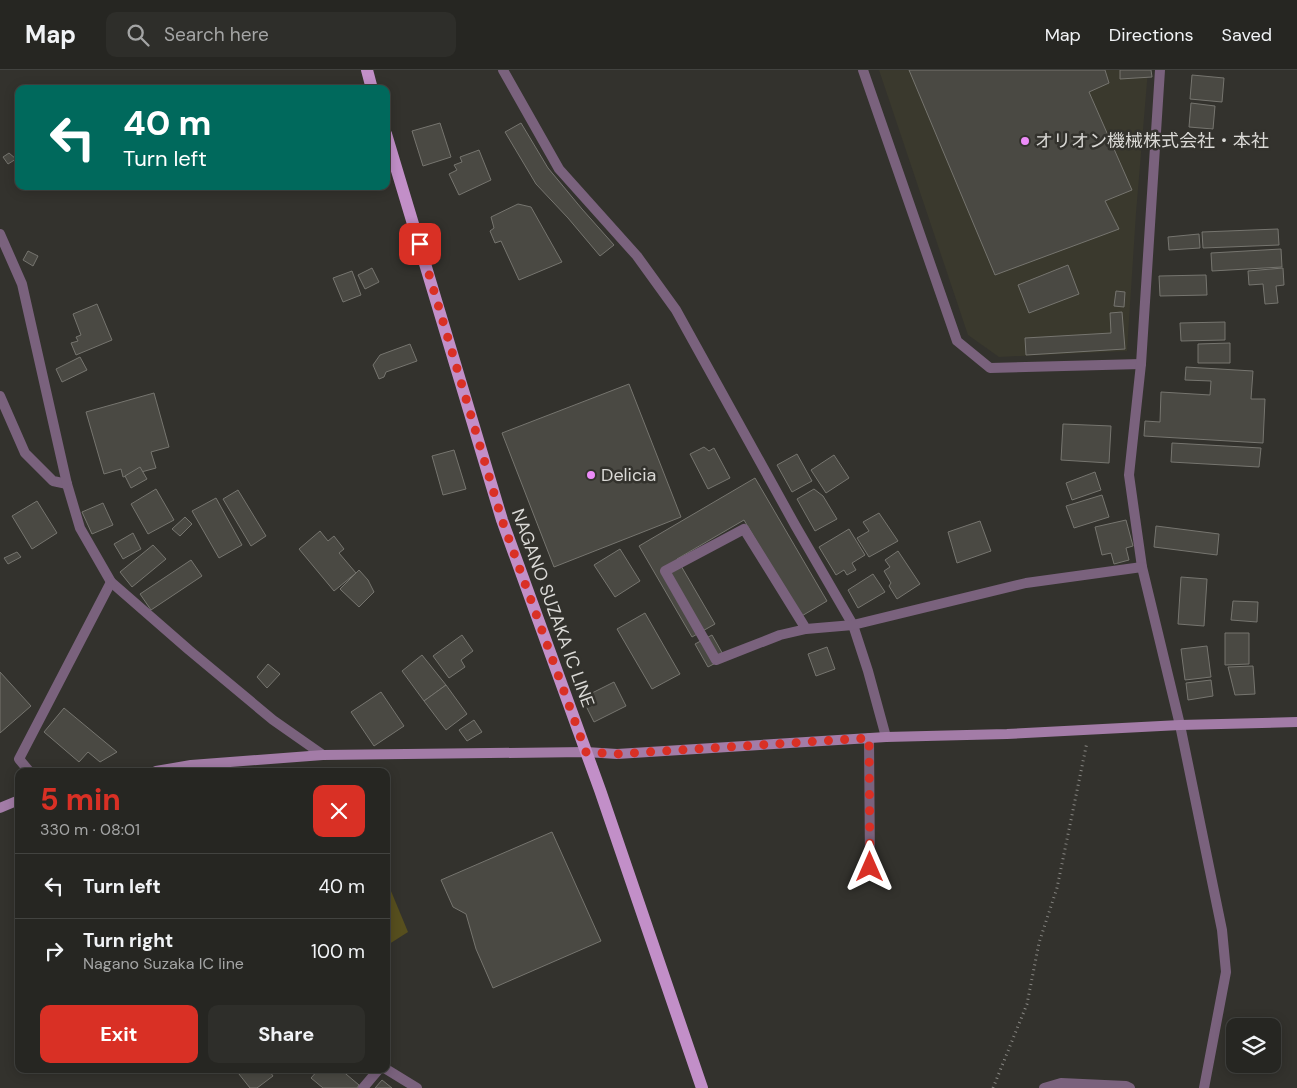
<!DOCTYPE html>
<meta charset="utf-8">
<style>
body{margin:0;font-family:"DM Sans","Noto Sans JP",sans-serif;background:#2e2e2a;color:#f1f3f6;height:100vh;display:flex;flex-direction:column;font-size:19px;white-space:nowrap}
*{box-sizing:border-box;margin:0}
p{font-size:16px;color:#a4a5a5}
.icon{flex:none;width:28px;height:28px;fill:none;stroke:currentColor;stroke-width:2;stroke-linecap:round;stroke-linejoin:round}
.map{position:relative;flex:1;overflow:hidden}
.details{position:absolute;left:15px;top:698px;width:375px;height:305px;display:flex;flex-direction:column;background:#262622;border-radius:10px;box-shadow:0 2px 12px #0003,0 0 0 1px #424340}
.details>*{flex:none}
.guide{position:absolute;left:15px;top:15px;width:375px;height:105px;border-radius:10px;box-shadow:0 2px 12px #0003,0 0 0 1px #424340;background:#00695c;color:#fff;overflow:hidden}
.fabs{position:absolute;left:1226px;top:948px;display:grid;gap:10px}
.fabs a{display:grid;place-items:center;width:55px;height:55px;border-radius:10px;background:#262622;box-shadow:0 2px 12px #0003,0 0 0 1px #424340;font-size:25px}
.pin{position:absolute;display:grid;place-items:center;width:42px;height:42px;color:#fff;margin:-21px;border-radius:10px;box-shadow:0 2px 8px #0006}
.me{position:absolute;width:55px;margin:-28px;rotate:0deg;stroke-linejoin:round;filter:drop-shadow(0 0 4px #0008)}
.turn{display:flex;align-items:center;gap:18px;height:105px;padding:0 25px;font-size:22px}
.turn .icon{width:65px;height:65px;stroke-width:2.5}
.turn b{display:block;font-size:35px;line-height:42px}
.round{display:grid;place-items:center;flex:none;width:52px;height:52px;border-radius:10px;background:#2e2e2a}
.head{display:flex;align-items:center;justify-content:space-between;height:85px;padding:0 25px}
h1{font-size:30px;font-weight:700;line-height:38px;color:#d93025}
.action{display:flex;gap:10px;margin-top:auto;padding:10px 25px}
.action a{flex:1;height:58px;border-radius:10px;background:#d93025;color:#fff;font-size:20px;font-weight:700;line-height:58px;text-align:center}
.action a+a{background:#2e2e2a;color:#f1f3f6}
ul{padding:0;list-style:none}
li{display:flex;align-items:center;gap:15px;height:65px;padding:0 25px;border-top:1px solid #424340}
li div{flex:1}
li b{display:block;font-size:19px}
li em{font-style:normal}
header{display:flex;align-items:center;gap:30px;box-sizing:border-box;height:70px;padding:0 25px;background:#262622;border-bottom:1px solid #424340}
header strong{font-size:24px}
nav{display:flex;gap:28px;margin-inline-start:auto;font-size:18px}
.search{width:350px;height:45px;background:#2e2e2a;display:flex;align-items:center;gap:12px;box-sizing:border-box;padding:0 18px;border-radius:10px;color:#a4a5a5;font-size:19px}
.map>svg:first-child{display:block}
.built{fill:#3a392d}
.green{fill:#574f1e}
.building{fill:#4a4943;stroke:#76756f}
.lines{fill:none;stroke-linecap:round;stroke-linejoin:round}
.path{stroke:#888783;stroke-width:3;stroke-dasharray:1 4;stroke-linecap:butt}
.lane{stroke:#7a627d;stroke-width:10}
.street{stroke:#7a627d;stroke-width:10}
.secondary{stroke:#a37ca7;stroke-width:10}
.primary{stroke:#c28fc8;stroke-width:12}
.route{stroke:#d93025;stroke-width:9;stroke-dasharray:0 16.2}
.poi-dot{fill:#ed8cf9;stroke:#33322d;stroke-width:2}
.labels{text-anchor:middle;stroke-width:5;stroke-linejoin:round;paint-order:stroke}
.poi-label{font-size:18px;fill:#dad9d6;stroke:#33322d;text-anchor:start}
.street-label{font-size:18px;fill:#dad9d6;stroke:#33322d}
</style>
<header>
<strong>Map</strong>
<div class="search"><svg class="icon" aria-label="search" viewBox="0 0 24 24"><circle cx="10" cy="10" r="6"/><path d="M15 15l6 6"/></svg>Search here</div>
<nav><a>Map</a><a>Directions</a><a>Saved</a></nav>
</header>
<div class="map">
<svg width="1297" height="1018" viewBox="0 0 1297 1018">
<rect width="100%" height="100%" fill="#33322d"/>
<path class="built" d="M 879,0 L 1148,0 L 1136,143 L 1127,281 L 999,287 L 968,265 Z"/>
<path class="green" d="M 386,809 L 408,862 L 386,876 Z"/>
<g class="building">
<path d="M 909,0 L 1105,0 L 1109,13 L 1089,22 L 1132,120 L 1105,131 L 1119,159 L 995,205 Z"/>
<path d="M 1120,0 L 1151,0 L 1152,7 L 1120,9 Z"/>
<path d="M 1192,5 L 1224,8 L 1222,32 L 1190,29 Z"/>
<path d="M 1191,33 L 1215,36 L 1213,59 L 1189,57 Z"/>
<path d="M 440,53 L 451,87 L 423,96 L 412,61 Z"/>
<path d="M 521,53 L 548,98 L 582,139 L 614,175 L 600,186 L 568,148 L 536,114 L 505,62 Z"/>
<path d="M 479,80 L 491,110 L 459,125 L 449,104 L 457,100 L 454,95 L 462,92 L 460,87 Z"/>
<path d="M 9,83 L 16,89 L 8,94 L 3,87 Z"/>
<path d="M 518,134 L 531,137 L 562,192 L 519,210 L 501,171 L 495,173 L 490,161 L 494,158 L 491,147 Z"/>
<path d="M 1278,159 L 1279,175 L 1203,178 L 1202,162 Z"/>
<path d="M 1199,164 L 1200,178 L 1169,180 L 1168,167 Z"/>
<path d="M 1281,179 L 1282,197 L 1212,201 L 1211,183 Z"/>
<path d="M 28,181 L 38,186 L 33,196 L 23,190 Z"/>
<path d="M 1068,195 L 1079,224 L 1029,243 L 1018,215 Z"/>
<path d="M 372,198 L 379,212 L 365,219 L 358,205 Z"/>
<path d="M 1283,198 L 1284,215 L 1276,216 L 1278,233 L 1265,234 L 1263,214 L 1249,215 L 1248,201 Z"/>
<path d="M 352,201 L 361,225 L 343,232 L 333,208 Z"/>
<path d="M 1206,205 L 1207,225 L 1160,226 L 1159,206 Z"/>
<path d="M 1116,221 L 1125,222 L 1124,237 L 1114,236 Z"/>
<path d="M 97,234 L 112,270 L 76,285 L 71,273 L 78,271 L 76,267 L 81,265 L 73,244 Z"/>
<path d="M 1122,242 L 1125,279 L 1026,285 L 1025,268 L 1111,263 L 1110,243 Z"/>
<path d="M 1225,252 L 1225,270 L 1181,271 L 1180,253 Z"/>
<path d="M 1230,273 L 1230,293 L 1198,293 L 1198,274 Z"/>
<path d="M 410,274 L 417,291 L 386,302 L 384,307 L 379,309 L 373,295 L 380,285 Z"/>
<path d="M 80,287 L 87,300 L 62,312 L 56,299 Z"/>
<path d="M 1186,297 L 1253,301 L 1251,329 L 1265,329 L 1263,373 L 1144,366 L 1145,351 L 1160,352 L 1161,322 L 1210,325 L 1211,311 L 1185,310 Z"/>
<path d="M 629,314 L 681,447 L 554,497 L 502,363 Z"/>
<path d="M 154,323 L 169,377 L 151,382 L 156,398 L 123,407 L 121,399 L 104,404 L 86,342 Z"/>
<path d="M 1063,354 L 1111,356 L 1109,393 L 1061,390 Z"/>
<path d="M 1172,373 L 1261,378 L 1259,397 L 1171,392 Z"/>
<path d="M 704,377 L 709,381 L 714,378 L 730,408 L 708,419 L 690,384 Z"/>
<path d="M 454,380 L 466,419 L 443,425 L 432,386 Z"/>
<path d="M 797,384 L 812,411 L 792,422 L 777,395 Z"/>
<path d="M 834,385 L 849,408 L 826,423 L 811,400 Z"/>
<path d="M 140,397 L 147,409 L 131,418 L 125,406 Z"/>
<path d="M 1095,402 L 1101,420 L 1072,430 L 1066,413 Z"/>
<path d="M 755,408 L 827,531 L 800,547 L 744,450 L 677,489 L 715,554 L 692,567 L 639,476 Z"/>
<path d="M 156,419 L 174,450 L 148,464 L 131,434 Z"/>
<path d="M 814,419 L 823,426 L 837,449 L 815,461 L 797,429 Z"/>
<path d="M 238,420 L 266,466 L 251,476 L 223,429 Z"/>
<path d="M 1102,425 L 1109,447 L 1074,458 L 1066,436 Z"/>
<path d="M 216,428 L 242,475 L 219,488 L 192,441 Z"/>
<path d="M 37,431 L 57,463 L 32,479 L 12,446 Z"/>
<path d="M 103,433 L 113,455 L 92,464 L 82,442 Z"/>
<path d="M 879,443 L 898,471 L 869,487 L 857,468 L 869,461 L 863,452 Z"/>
<path d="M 185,447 L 192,454 L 180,466 L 172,459 Z"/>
<path d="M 1126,450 L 1133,476 L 1126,478 L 1129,490 L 1114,494 L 1111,483 L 1102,485 L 1095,457 Z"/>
<path d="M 980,451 L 991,481 L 957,493 L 948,462 Z"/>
<path d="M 1156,456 L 1219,464 L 1217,485 L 1154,477 Z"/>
<path d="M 849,459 L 865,485 L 852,493 L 856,500 L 847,505 L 844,500 L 836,505 L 819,477 Z"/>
<path d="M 320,461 L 328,471 L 334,466 L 344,479 L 339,483 L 356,503 L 334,521 L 299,479 Z"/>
<path d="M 133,463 L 141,479 L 123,489 L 114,474 Z"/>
<path d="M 153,475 L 166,489 L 132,517 L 120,502 Z"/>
<path d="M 620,479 L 640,511 L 615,527 L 594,495 Z"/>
<path d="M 898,481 L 920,514 L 897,529 L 889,516 L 891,513 L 884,501 L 890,497 L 885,490 Z"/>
<path d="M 17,482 L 21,487 L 8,494 L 4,488 Z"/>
<path d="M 191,490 L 202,506 L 151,540 L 140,524 Z"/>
<path d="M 359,500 L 368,510 L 374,522 L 359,537 L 340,519 Z"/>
<path d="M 873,504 L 885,522 L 858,538 L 848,520 Z"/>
<path d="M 1181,507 L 1207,509 L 1204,556 L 1178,554 Z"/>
<path d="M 1233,531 L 1258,532 L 1257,552 L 1231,550 Z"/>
<path d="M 645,543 L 680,604 L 652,619 L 617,559 Z"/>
<path d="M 1225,563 L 1249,563 L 1249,594 L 1225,595 Z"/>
<path d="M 462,565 L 473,581 L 461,590 L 465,597 L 449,608 L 433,586 Z"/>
<path d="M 712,565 L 725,588 L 708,597 L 695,574 Z"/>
<path d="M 1207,576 L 1211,607 L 1185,610 L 1181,579 Z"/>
<path d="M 827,577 L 835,599 L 816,606 L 808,584 Z"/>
<path d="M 422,585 L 446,615 L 424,631 L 402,601 Z"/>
<path d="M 268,594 L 280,604 L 267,618 L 257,607 Z"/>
<path d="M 1253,596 L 1255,624 L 1235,625 L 1228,597 Z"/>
<path d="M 0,602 L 31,636 L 0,663 Z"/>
<path d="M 1211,610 L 1213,626 L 1188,630 L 1186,613 Z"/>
<path d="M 614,612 L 626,636 L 594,652 L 582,628 Z"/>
<path d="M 446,615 L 467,644 L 446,660 L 424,631 Z"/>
<path d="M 381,622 L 404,656 L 374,676 L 351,642 Z"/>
<path d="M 64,638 L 117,682 L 100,692 L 88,682 L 79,692 L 44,662 Z"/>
<path d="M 474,650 L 482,662 L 467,671 L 459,660 Z"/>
<path d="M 552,762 L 601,871 L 493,918 L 476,879 L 466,844 L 453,837 L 441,810 Z"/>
<path d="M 235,999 L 268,999 L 273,1006 L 257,1018 L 250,1018 Z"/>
<path d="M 319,999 L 340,999 L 359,1015 L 357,1018 L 323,1018 L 311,1008 Z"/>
<path d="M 382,1010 L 392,1018 L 375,1018 Z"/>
</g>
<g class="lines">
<path class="path" d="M 993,1018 L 1027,934 L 1039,873 L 1057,818 L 1087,672"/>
<path class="lane" d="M 0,326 L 25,383 L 53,411 L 67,414"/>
<g class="street">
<path d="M 503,0 L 559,99 L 637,186 L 676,240 L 795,455 L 853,555 L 868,601 L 886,667"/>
<path d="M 863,0 L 957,271 L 990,298 L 1141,294"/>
<path d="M 1160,0 L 1141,294 L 1129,405 L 1142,497 L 1180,655 L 1222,860 L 1226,902 L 1204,1018"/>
<path d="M 0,164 L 22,214 L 67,414 L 80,458 L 111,512 L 189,580 L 273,650 L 323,685"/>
<path d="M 806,559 L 744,459 L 665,501 L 716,590 L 780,565 L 806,559 L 853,555 L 1026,513 L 1142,497"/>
<path d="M 869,668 L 870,797"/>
<path d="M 29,701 L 19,689 L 111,512"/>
<path d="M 386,999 L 417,1018"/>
<path d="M 363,1018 L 379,999"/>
<path d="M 1044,1018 L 1061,1013 L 1126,1016 L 1130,1018"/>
</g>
<g class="secondary">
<path d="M 156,701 L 191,695 L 323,685 L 586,682 L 617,684 L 886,667 L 1007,664 L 1180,655 L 1297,652"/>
<path d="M 0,738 L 19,730"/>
</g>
<g class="primary">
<path d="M 367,0 L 372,19"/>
<path d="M 386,64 L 502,450 L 600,720 L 702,1018"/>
</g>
</g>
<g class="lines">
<path class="route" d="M 420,174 L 502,450 L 586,682 L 617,684 L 869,668 L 870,797"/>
</g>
<g class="poi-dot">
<circle cx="1025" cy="71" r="5"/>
<circle cx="591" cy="405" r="5"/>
</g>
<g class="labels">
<g class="poi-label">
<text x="1035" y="77">オリオン機械株式会社・本社</text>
<text x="601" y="411">Delicia</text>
</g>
<g class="street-label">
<text transform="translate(553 538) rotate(70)" y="6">NAGANO SUZAKA IC LINE</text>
</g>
</g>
</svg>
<div class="fabs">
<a><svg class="icon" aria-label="layers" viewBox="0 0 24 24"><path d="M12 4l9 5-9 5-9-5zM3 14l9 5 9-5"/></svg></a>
</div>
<div class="pin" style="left:420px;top:174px;background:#d93025"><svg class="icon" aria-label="arrive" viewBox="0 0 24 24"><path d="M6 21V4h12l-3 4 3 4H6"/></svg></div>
<svg class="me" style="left:870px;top:797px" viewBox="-20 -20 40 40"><path d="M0-17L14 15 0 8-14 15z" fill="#d93025" stroke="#fff" stroke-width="4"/></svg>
<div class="guide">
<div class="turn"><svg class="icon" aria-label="left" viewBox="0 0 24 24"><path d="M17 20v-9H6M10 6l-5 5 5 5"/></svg><div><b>40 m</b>Turn left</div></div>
</div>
<section class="details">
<div class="head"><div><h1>5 min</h1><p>330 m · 08:01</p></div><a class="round" style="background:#d93025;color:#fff"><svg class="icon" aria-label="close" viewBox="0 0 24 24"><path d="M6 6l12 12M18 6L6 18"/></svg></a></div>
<ul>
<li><svg class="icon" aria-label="left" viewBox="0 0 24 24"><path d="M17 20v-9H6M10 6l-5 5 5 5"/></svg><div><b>Turn left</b></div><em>40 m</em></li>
<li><svg class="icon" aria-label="right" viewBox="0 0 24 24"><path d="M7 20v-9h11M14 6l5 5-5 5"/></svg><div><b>Turn right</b><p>Nagano Suzaka IC line</p></div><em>100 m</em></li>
</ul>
<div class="action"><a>Exit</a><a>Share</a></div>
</section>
</div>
